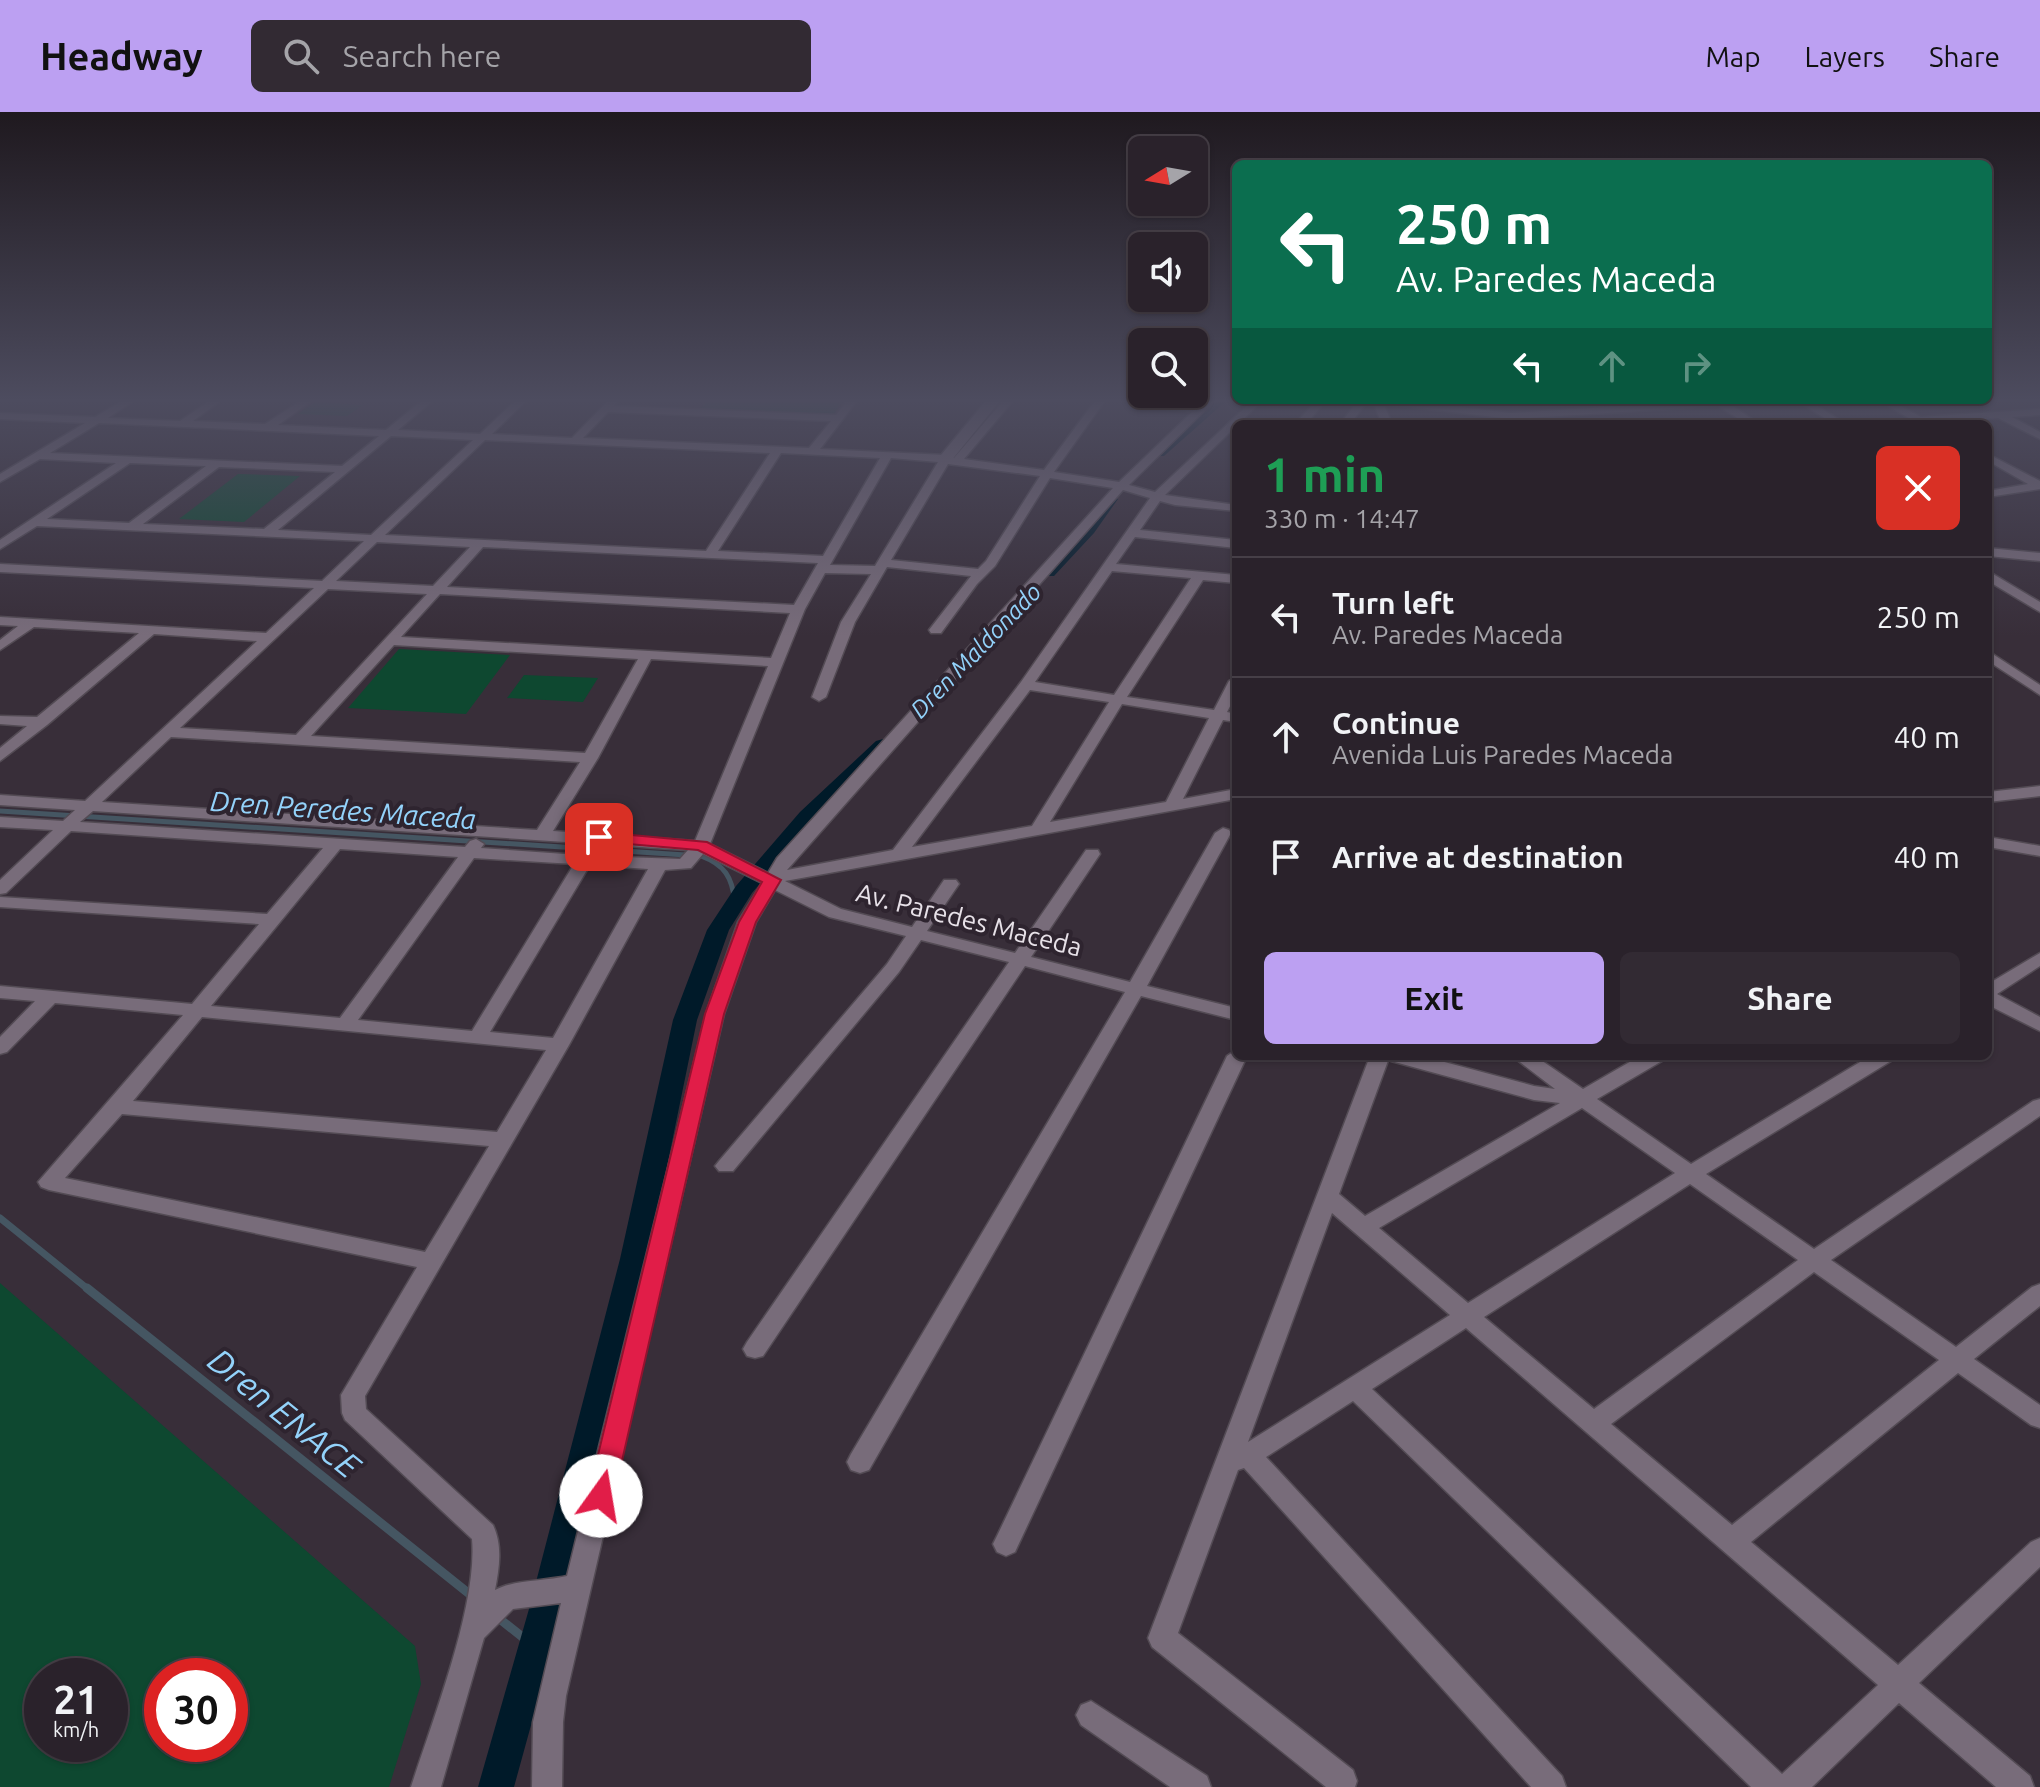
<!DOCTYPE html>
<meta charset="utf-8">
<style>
body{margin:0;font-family:Ubuntu,sans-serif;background:#322a33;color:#f1f3f6;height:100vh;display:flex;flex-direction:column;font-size:30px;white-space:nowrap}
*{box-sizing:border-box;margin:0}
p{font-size:26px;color:#a5a4a9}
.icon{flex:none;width:44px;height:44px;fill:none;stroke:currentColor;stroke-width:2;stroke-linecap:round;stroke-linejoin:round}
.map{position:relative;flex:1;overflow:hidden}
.drawer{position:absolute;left:1232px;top:308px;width:760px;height:640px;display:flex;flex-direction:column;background:#2a222b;border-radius:12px;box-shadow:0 2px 6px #0004,0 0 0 2px #463f47}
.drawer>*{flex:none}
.top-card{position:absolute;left:1232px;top:48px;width:760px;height:244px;border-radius:12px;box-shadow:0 2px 6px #0004,0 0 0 2px #463f47;background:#0b6e4f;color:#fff;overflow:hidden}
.needle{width:52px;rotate:259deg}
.buttons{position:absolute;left:1128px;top:24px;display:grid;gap:16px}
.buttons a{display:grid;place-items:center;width:80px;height:80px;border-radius:12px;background:#2a222b;box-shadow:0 2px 6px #0004,0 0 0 2px #463f47;font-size:40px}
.speed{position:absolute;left:24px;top:1546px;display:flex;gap:16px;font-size:40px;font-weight:700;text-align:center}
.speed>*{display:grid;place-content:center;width:104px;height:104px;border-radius:50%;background:#2a222b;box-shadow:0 2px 6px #0004,0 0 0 2px #463f47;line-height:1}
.speed small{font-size:20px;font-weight:400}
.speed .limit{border:12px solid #d22;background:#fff;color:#111}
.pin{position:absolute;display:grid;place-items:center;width:68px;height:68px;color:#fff;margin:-34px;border-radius:16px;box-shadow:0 4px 12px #0006}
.me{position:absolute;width:88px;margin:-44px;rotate:13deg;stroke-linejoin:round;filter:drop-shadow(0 0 6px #0008)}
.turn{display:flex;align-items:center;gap:28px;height:168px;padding:0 32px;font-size:36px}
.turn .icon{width:104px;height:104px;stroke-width:2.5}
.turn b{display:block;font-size:56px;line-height:68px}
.lanes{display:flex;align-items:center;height:76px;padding:0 32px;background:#0003;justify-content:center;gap:40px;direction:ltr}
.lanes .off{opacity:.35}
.round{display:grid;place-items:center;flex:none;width:84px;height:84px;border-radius:12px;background:#322a33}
.head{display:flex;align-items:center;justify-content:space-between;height:136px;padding:0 32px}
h1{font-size:48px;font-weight:600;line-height:60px;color:#1e9e55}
.action{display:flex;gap:16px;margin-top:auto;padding:16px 32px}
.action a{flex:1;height:92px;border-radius:12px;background:#bca0f2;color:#111;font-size:32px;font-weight:600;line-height:92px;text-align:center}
.action a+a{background:#322a33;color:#f1f3f6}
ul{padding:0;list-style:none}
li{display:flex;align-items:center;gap:24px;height:120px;padding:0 32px;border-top:2px solid #463f47}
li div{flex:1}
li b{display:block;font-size:30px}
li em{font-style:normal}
header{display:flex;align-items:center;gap:48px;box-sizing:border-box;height:112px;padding:0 40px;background:#bca0f2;color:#111}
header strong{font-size:38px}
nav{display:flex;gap:44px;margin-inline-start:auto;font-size:28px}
.search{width:560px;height:72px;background:#322a33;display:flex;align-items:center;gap:20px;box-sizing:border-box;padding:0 28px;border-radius:12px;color:#a5a4a9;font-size:30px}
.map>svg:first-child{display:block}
.green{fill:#0e4830;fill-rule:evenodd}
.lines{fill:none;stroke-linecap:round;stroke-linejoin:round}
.stream-far2{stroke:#455662;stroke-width:5}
.stream-far1{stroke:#455662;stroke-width:7}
.stream{stroke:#455662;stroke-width:9}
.canal{fill:#001a29;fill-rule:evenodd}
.street-casing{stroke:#534b54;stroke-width:3}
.secondary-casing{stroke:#534b54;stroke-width:3}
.street{fill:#786c7a;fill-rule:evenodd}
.secondary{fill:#786c7a;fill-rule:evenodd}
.route{fill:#e11d48;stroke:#92132f;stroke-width:2}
.labels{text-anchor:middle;stroke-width:8;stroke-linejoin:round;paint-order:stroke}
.far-water-label{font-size:24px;font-style:italic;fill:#93d2fa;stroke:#2e242f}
.street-label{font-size:26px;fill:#e7e1e8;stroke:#2e242f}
.water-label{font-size:28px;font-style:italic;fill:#93d2fa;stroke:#2e242f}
.near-water-label{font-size:34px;font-style:italic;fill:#93d2fa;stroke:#2e242f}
</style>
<header>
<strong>Headway</strong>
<div class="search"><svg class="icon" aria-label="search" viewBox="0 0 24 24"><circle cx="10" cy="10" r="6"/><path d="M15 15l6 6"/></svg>Search here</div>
<nav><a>Map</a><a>Layers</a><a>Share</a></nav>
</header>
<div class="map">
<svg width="2040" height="1675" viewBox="0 0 2040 1675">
<rect width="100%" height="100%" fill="#382e39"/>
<g class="green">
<path d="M 315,290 L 363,293 L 347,304 L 298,302 Z"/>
<path d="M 706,290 L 841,290 L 834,302 L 828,303 L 700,297 Z"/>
<path d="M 238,362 L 300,364 L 244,410 L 179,407 Z"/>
<path d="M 399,537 L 510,543 L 466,602 L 348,596 Z"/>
<path d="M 524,563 L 598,566 L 583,590 L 507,586 Z"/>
<path d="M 0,1171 L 415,1534 L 421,1572 L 389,1675 L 0,1675 ZM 110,1564 L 110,1632 L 42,1632 L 42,1564 ZM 230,1564 L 230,1632 L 162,1632 L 162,1564 Z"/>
</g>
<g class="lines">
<path class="stream-far2" d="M 0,699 L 701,744 C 725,753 732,765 735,790"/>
<path class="stream-far1" d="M 0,1106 L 89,1178"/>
<g class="stream">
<path d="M 87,1176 L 472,1484"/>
<path d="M 496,1504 L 535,1535"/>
</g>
<g class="canal">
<path d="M 1212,290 L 1225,290 L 1164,344 L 1154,344 L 1154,338 Z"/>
<path d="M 1111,383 L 1118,387 L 1094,421 L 1054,464 L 1044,464 L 1044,458 L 1084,415 L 1106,384 Z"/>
<path d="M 883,627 L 890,629 L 892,633 L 890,637 L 814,708 L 752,781 L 729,818 L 697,908 L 648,1147 L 563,1497 L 514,1675 L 478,1675 L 529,1497 L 620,1147 L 673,908 L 707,818 L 736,774 L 800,700 L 876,629 Z"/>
</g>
<defs>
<g id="street">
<path d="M 120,290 L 132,290 L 108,306 L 180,309 L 208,290 L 219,290 L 193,309 L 265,312 L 299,290 L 310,290 L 278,313 L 386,318 L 420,290 L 431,290 L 398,318 L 480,322 L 514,290 L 525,290 L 492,322 L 572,326 L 607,290 L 617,290 L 614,294 L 836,303 L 846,290 L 856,290 L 820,337 L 946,343 L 954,346 L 1002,290 L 1012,290 L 964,347 L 1044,358 L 1094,290 L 1104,290 L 1054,360 L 1119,370 L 1192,300 L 1137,293 L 1132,290 L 1197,295 L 1202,290 L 1213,290 L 1129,373 L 1155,380 L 1251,290 L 1261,290 L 1165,383 L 1236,393 L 1236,399 L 1175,393 L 1160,389 L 1140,418 L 1236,428 L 1236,436 L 1135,425 L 1116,452 L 1236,463 L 1236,471 L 1203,468 L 1127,585 L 1214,598 L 1229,569 L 1236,565 L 1236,583 L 1227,600 L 1236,602 L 1236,610 L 1223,608 L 1183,687 L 1236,677 L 1236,687 L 785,769 L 841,797 L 912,815 L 944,768 L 956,768 L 959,772 L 927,819 L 1015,841 L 1086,738 L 1098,738 L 1100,742 L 1031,845 L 1130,870 L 1215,721 L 1223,716 L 1229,718 L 1231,721 L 1147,874 L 1236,896 L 1236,908 L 1141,884 L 869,1358 L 860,1361 L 851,1358 L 847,1350 L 851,1342 L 1125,880 L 1025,854 L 763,1244 L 755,1246 L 747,1244 L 743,1237 L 747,1230 L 1009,850 L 921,828 L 899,860 L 733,1059 L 719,1059 L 715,1054 L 719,1049 L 887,852 L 906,824 L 829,805 L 775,778 L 756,810 L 724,902 L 566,1584 L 563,1610 L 562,1675 L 532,1675 L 533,1610 L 561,1491 L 513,1497 L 484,1526 L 441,1675 L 411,1675 C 432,1609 478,1493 472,1427 L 345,1308 L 342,1301 L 341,1283 L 417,1155 L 49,1078 L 41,1075 L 38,1070 L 183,903 L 55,891 L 7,940 L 0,942 L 0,925 L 35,889 L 0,886 L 0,874 L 192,892 L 259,812 L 0,795 L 0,785 L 267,802 L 323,736 L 71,719 L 6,781 L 0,782 L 0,768 L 53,718 L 0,715 L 0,705 L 63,709 L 75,698 L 0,693 L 0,683 L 85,689 L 257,529 L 154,522 L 47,613 L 0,649 L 0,636 L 27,614 L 0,612 L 0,604 L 37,605 L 139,521 L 34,515 L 0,538 L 0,528 L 18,514 L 0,513 L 0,505 L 266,521 L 314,476 L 0,460 L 0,452 L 322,469 L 364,429 L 37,414 L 0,437 L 0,428 L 116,351 L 40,347 L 0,370 L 0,362 L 85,311 L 0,307 L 0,301 L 95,305 ZM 608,300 L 831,309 L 809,336 L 583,326 ZM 99,311 L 379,324 L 342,354 L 50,341 ZM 391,324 L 473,328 L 371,423 L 278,418 ZM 485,328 L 770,341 L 706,439 L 385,423 ZM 781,341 L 880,346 L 823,444 L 718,439 ZM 891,346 L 938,350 L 875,454 L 830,453 ZM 130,351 L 206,354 L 129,411 L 47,407 ZM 948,352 L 1040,364 L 986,449 L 978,457 L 891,448 ZM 219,355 L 335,360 L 264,417 L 143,412 ZM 1050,366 L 1113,376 L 777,746 L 768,761 L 710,732 L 805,497 L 825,461 L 871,462 L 841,510 L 812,585 L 819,589 L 826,585 L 855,510 L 887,455 L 971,464 L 929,518 L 931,521 L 941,521 L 977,472 L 995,454 ZM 1123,378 L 1150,386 L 1021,570 L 893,738 L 787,758 ZM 377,430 L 470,435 L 433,474 L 336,469 ZM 483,435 L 818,451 L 794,493 L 447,475 ZM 1112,459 L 1191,466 L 1114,583 L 1035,570 ZM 328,477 L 427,482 L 296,623 L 180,616 ZM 440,482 L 790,501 L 771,546 L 401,525 ZM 394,533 L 638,547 L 585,641 L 311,624 ZM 651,547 L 768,554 L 695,729 L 553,719 L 598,646 ZM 1030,578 L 1109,590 L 1032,714 L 912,735 ZM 1122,592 L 1209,606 L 1166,690 L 1050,710 ZM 171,625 L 580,650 L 537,718 L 102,690 ZM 93,699 L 688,738 L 680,747 L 595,744 L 598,739 L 590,734 L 584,735 L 579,743 L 481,736 L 484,732 L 476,727 L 470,729 L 465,735 L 80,710 ZM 340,737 L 458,745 L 340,906 L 211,894 ZM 703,742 L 762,771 L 738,810 L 706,902 L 567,1464 C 546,1469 512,1468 495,1478 C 499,1457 503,1434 493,1413 L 366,1297 L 365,1284 L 569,933 L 665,758 L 691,756 ZM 474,746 L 574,752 L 472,919 L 358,908 ZM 590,753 L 648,757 L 553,926 L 490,920 ZM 202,905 L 546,938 L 497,1020 L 133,989 ZM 122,1002 L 489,1034 L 425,1140 L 65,1066 Z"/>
<path d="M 1315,290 L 1325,290 L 1306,312 L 1295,312 Z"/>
<path d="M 1357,290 L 1367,290 L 1350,312 L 1340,312 Z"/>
<path d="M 1373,290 L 1383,290 L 1392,312 L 1382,312 Z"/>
<path d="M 1388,290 L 1417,290 L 1511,301 L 1684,290 L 1732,290 L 1730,292 L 1759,312 L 1747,312 L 1718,294 L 1511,307 L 1393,293 Z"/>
<path d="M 1799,290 L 1811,290 L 1846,312 L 1834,312 Z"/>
<path d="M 1881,290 L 1893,290 L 1921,305 L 2040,297 L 2040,303 L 2012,305 L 2040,320 L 2040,327 L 1998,306 L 1919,312 Z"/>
<path d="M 1988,342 L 2040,369 L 2040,377 L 1988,385 L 1988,379 L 2028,372 L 1988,349 Z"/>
<path d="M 1988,436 L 2040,441 L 2040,449 L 1988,444 Z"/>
<path d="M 1988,459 L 2040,490 L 2040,500 L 1988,469 Z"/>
<path d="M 1988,539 L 2040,573 L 2040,583 L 1988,549 Z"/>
<path d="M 2040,674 L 2040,684 L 1988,690 L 1988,680 Z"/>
<path d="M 1988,725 L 2040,734 L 2040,744 L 1988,735 Z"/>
<path d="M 2040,841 L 2040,854 L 1997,882 L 2040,905 L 2040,919 L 1988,893 L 1988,872 Z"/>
<path d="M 1236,938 L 1236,944 L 1247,944 L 1015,1440 L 1006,1444 L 997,1440 L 993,1432 L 997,1424 L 1227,944 Z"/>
<path d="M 1370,944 L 1422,944 L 1534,974 L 1555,977 L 1512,944 L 1535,944 L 1583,977 L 1640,944 L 1665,944 L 1662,949 L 1597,987 L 1691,1052 L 1870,944 L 1894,944 L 1891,949 L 1706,1062 L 1814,1137 L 2033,989 L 2040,987 L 2040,1004 L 1831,1148 L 1956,1235 L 2032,1175 L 2040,1172 L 2040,1194 L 1974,1247 L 2040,1293 L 2040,1316 L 2031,1313 L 1958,1261 L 1751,1430 L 1898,1553 L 2031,1430 L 2040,1426 L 2040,1455 L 1919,1571 L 2030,1664 L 2034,1675 L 1996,1675 L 1899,1591 L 1812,1675 L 1751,1675 L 1353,1289 L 1266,1345 L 1562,1664 L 1566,1675 L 1531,1675 L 1244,1356 L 1238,1358 L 1178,1521 L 1353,1658 L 1357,1669 L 1355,1675 L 1326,1675 L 1152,1535 L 1148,1526 ZM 1389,946 L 1391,949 L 1534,988 L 1560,991 L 1365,1104 L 1339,1082 ZM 1582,996 L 1675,1061 L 1468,1191 L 1379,1116 ZM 1690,1072 L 1798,1148 L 1594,1297 L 1484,1205 ZM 1332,1101 L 1450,1203 L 1248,1330 ZM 1814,1160 L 1939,1248 L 1732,1413 L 1611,1312 ZM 1466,1216 L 1878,1573 L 1782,1662 L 1372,1277 Z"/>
<path d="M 1091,1589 L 1207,1664 L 1211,1675 L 1170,1675 L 1081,1613 L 1076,1603 L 1081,1593 Z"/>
</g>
<path id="secondary" d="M 985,290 L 999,290 L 951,349 L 941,349 L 941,343 Z"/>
</defs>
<use href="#street" class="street-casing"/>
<use href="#secondary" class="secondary-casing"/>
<use href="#street" class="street"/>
<use href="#secondary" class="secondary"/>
</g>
<linearGradient id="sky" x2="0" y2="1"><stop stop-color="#1f191f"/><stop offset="0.55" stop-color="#4d4c5f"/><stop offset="1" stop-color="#4d4c5f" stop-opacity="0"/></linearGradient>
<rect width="2040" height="524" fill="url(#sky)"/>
<path class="route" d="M 599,720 L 707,730 L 781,768 L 756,810 L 724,902 L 614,1384 L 611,1392 L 601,1395 L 592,1392 L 588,1384 L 705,902 L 739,810 L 762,770 L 698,738 L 593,729 L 591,725 Z"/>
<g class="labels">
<g class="far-water-label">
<text transform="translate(976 539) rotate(-46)" y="8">Dren Maldonado</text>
</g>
<g class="street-label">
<text transform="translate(969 808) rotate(14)" y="9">Av. Paredes Maceda</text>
</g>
<g class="water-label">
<text transform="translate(343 698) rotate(4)" y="10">Dren Peredes Maceda</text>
</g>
<g class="near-water-label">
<text transform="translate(284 1301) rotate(39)" y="12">Dren ENACE</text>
</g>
</g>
</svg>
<div class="buttons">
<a><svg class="needle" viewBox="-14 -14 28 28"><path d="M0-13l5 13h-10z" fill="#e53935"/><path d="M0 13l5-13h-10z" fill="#a5a4a9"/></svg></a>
<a><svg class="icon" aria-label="sound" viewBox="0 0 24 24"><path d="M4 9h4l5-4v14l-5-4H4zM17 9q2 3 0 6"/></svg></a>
<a><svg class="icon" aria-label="search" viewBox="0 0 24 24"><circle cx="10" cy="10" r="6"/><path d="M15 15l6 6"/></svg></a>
</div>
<div class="speed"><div>21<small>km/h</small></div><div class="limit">30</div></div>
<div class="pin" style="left:599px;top:725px;background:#d93025"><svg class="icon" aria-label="arrive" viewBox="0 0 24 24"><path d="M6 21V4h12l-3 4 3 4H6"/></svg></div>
<svg class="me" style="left:601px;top:1384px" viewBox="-20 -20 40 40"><circle r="19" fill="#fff"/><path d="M0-13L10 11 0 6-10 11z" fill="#e11d48"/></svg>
<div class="top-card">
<div class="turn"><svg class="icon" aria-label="left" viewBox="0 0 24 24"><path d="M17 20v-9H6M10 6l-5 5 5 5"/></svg><div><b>250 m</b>Av. Paredes Maceda</div></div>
<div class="lanes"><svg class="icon" aria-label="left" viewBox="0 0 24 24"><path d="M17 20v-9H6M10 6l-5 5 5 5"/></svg><svg class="icon off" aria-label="ahead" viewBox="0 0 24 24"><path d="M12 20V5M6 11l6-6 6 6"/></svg><svg class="icon off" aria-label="right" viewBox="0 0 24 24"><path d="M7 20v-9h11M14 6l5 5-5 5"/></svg></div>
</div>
<section class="drawer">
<div class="head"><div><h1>1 min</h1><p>330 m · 14:47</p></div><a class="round" style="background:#d93025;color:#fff"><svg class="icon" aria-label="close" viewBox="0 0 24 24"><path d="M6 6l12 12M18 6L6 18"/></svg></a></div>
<ul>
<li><svg class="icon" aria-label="left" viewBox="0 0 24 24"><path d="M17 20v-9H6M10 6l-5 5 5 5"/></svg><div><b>Turn left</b><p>Av. Paredes Maceda</p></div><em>250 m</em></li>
<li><svg class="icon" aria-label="ahead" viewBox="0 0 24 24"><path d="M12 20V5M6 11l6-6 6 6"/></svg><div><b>Continue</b><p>Avenida Luis Paredes Maceda</p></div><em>40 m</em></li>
<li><svg class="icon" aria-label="arrive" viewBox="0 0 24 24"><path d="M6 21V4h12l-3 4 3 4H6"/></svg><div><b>Arrive at destination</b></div><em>40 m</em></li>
</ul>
<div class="action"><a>Exit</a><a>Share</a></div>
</section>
</div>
